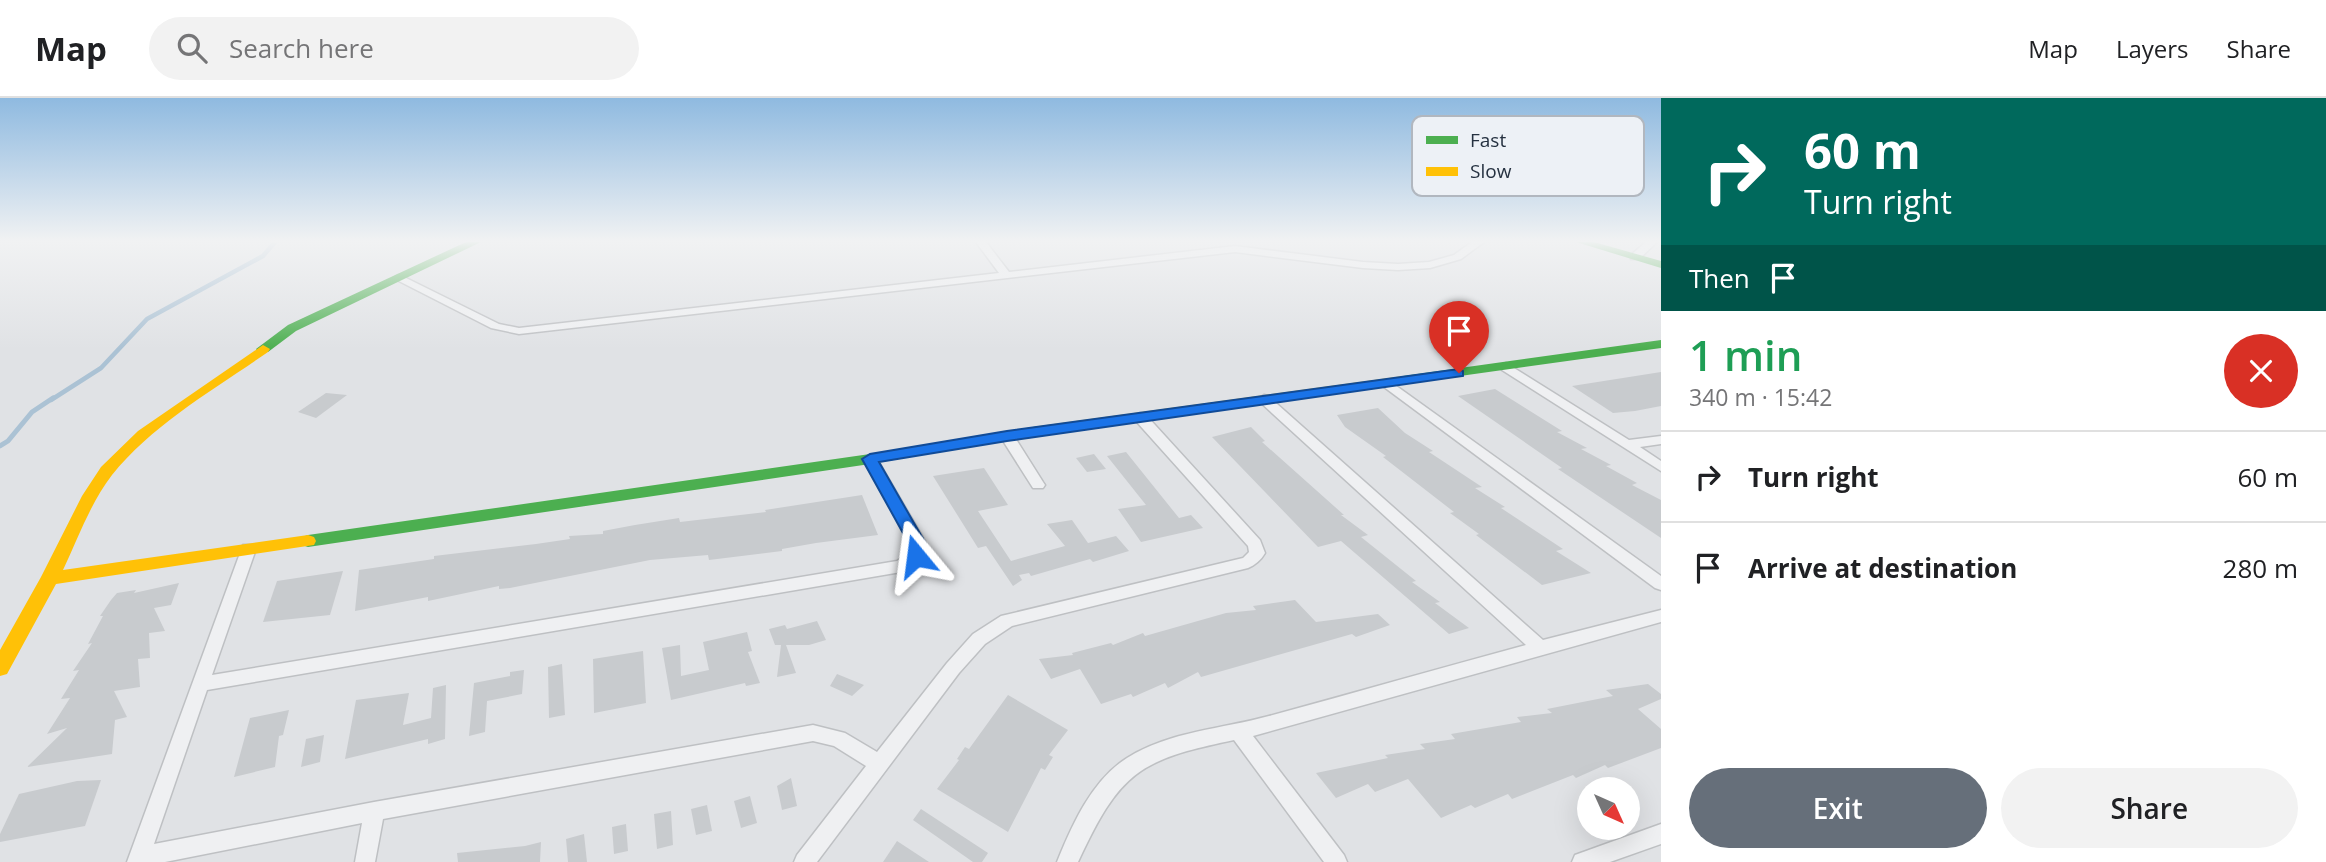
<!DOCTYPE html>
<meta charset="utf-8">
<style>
body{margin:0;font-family:"Open Sans",sans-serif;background:#f2f2f2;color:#202124;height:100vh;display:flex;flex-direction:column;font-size:26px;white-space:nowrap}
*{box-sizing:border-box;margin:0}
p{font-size:23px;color:#757577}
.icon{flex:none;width:38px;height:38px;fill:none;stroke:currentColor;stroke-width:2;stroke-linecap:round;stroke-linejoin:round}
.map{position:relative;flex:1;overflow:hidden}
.drawer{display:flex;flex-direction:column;background:#fff;width:665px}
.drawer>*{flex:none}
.hud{background:#00695c;color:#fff;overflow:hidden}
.needle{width:46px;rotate:135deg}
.fabs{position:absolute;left:1577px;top:679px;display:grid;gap:14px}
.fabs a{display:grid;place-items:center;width:63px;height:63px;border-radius:50%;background:#fff;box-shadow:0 7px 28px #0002;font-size:35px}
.pin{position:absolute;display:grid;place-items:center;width:60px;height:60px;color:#fff;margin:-72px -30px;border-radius:50% 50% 50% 0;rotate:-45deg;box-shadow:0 0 7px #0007}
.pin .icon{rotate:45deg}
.me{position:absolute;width:77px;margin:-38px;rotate:344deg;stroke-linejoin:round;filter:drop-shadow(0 0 5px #0008)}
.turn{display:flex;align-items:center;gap:24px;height:147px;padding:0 28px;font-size:32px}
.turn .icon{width:91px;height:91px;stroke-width:2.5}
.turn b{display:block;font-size:49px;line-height:60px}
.then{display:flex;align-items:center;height:66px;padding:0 28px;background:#0003;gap:14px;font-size:26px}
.round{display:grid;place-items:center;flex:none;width:74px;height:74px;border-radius:37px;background:#f2f2f2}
.overview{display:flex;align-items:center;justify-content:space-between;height:119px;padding:0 28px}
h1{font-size:42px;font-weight:600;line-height:52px;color:#1e9e55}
.button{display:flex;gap:14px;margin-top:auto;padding:14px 28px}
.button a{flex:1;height:80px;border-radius:42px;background:#666f7a;color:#fff;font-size:28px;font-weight:600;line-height:80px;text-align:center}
.button a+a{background:#f2f2f2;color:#202124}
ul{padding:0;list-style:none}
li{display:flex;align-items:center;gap:21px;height:91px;padding:0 28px;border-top:2px solid #e0e0e0}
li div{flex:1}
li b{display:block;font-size:26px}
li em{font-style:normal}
header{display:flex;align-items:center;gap:42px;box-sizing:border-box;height:98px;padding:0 35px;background:#fff;border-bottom:2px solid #e0e0e0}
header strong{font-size:33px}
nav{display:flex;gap:38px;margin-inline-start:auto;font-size:24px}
.search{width:490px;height:63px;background:#f2f2f2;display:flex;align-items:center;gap:18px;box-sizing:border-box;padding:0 24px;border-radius:38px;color:#757577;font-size:26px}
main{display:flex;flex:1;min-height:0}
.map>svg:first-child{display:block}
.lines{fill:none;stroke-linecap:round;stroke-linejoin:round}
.stream-far1{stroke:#abc2d4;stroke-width:4.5}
.stream{stroke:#abc2d4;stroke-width:5}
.building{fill:#c8cbce}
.street-casing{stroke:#bec0c3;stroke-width:3}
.street{fill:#eff0f2;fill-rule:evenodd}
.fast{fill:#4caf50;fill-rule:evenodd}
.slow{fill:#ffc107;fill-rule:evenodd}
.route{fill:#1a73e8;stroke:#114b97;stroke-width:2}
.key{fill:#edf1f6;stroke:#b1b7bf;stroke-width:2}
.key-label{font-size:19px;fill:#253140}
</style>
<header>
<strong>Map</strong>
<div class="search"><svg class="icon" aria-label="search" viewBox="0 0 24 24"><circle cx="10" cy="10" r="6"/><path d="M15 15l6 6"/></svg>Search here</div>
<nav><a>Map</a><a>Layers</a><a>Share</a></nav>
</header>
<main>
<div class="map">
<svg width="1661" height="764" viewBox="0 0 1661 764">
<rect width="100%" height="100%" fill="#e0e2e5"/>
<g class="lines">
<path class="stream-far1" d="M 51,302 L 101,270 L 147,221 L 263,158 L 275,144"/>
<path class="stream" d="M 0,348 L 8,343 L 32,314 L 53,300"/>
</g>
<g class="building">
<path d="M 1661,274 L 1661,308 L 1635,313 L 1613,315 L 1572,288 Z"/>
<path d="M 1495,291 L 1562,333 L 1557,334 L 1587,350 L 1581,351 L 1611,367 L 1606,368 L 1637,385 L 1632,387 L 1661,402 L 1661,440 L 1558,371 L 1562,370 L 1458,298 Z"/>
<path d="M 326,295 L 347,297 L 316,320 L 298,314 Z"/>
<path d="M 1378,310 L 1405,335 L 1433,353 L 1429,354 L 1482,389 L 1475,390 L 1505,409 L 1501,410 L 1563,451 L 1556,453 L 1591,475 L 1542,487 L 1476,437 L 1479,436 L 1450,415 L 1454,414 L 1383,359 L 1386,358 L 1345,329 L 1337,317 Z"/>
<path d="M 1251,329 L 1265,343 L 1262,344 L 1344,417 L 1341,417 L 1368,437 L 1361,439 L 1416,483 L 1412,484 L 1440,504 L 1435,505 L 1469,530 L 1449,536 L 1341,443 L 1318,449 L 1212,339 Z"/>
<path d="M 1126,354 L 1179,420 L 1191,417 L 1203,430 L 1141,444 L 1118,411 L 1146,407 L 1107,358 Z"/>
<path d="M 1094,356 L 1106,371 L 1087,374 L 1076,360 Z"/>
<path d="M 984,370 L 1008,407 L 978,413 L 1011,463 L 1065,448 L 1047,426 L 1072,422 L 1088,445 L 1116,438 L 1129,453 L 1093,464 L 1090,461 L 1031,478 L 1029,475 L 1019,477 L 1022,482 L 1013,488 L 986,448 L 978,450 L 933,378 Z"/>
<path d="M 862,397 L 878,437 L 816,445 L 782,451 L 782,453 L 709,462 L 708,457 L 650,462 L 510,490 L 499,491 L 499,488 L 428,503 L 428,499 L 355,513 L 359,472 L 434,461 L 434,458 L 536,446 L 570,441 L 569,438 L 603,436 L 603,433 L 635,427 L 679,420 L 680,424 L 766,414 L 765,412 Z"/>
<path d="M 343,473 L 330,517 L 263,524 L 277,483 Z"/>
<path d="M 179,485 L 171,507 L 154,510 L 165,533 L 149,535 L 150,560 L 138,561 L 140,589 L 114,593 L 127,619 L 115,622 L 112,656 L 27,669 L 67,630 L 47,636 L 70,600 L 61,601 L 79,572 L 73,573 L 92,545 L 88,546 L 103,518 L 100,518 L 111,502 L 117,495 L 136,492 L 134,495 Z"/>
<path d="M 1295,502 L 1316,524 L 1378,516 L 1390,527 L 1356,539 L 1352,536 L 1201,579 L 1198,574 L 1168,590 L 1165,585 L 1133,599 L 1131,596 L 1101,606 L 1080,571 L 1051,581 L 1039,561 L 1073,557 L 1072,555 L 1111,545 L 1113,547 L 1143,535 L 1145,538 L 1226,515 L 1256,512 L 1253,508 Z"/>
<path d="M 817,523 L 826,542 L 809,547 L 786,547 L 796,575 L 777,579 L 781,547 L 775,547 L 769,531 L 785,527 L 787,531 Z"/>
<path d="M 747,534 L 752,553 L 748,554 L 760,585 L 746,588 L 745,585 L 671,602 L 662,550 L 680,547 L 681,578 L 709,572 L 703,544 Z"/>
<path d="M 643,553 L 646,605 L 594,615 L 593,561 Z"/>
<path d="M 562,566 L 565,617 L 549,620 L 548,569 Z"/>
<path d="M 524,572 L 522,596 L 487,603 L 485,634 L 469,638 L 474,585 L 510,578 L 510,574 Z"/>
<path d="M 837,576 L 864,587 L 852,598 L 830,588 Z"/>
<path d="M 1648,586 L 1661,596 L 1661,601 L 1638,611 L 1661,631 L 1661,650 L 1608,670 L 1605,667 L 1576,680 L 1573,677 L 1512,701 L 1508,696 L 1475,710 L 1471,707 L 1441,720 L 1408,681 L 1375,694 L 1368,686 L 1336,700 L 1316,675 L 1388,660 L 1385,657 L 1425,651 L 1420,646 L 1455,641 L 1451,636 L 1521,624 L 1517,619 L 1552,615 L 1547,611 L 1613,598 L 1606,592 Z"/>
<path d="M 446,587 L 445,641 L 428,646 L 428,641 L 345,661 L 356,602 L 409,595 L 403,627 L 431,620 L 433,590 Z"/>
<path d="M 1008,597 L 1068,632 L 1049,657 L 1053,659 L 1045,672 L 1041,670 L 1008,734 L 937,691 L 959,662 L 957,661 L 965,649 L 969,651 Z"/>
<path d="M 289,612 L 283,637 L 279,638 L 275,669 L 234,679 L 250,620 Z"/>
<path d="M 324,637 L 320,664 L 301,669 L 306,641 Z"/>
<path d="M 791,680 L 797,708 L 782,712 L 777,688 Z"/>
<path d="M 101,682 L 85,728 L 0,744 L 0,736 L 19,696 L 77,683 Z"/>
<path d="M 750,698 L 757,725 L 741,730 L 734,703 Z"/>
<path d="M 707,707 L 712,733 L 696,737 L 691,711 Z"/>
<path d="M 921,711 L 988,755 L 982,764 L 973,764 L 913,722 Z"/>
<path d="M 671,713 L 673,747 L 657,751 L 654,716 Z"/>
<path d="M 626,726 L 628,753 L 614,756 L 612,729 Z"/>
<path d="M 584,736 L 587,764 L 568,764 L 566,741 Z"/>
<path d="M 897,743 L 929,764 L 883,764 Z"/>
<path d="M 541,744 L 540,764 L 458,764 L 457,755 L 525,748 Z"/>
</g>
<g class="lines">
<defs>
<g id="street">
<path d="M 976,144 L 986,144 L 1009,174 L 1235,148 L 1363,164 L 1398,166 L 1429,164 L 1454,157 L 1472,144 L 1484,144 L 1461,161 L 1430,170 L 1398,172 L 1363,170 L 1235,154 L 519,236 L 491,230 L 393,180 L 398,177 L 402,178 L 499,226 L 519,230 L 999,175 Z"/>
<path d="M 1646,144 L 1657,144 L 1639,161 L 1631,161 L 1631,157 Z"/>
<path d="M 1506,265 L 1629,342 L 1661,338 L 1661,346 L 1640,349 L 1661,363 L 1661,373 L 1502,272 L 1500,269 Z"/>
<path d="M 1388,282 L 1661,478 L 1661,492 L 1655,490 L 1384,289 L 1382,286 Z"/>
<path d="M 1264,297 L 1268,298 L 1543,542 L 1661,512 L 1661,524 L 1253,638 L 1344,757 L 1347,764 L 1324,764 L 1234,642 C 1138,662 1120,674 1078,764 L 1057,764 C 1072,727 1092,682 1127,660 C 1170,633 1222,631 1269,618 C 1355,595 1440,570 1526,547 L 1260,304 L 1258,301 Z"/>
<path d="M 1140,315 L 1145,316 L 1260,442 L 1265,455 C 1261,462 1255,467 1248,470 L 1012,528 L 985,546 L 959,575 L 817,764 L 794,764 L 797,757 L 866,668 L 834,648 L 813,643 L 383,721 L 375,764 L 355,764 L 362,725 L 165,764 L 127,764 L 243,447 L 253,447 L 256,451 L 212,577 L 897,463 L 909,455 L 910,445 L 863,361 L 870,357 L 877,361 L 926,445 L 921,462 L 901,474 L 207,592 L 154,746 L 374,704 L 813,627 L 845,635 L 877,654 L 947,565 L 973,536 L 1001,518 L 1243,460 L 1249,454 L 1248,448 L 1135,322 L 1134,319 Z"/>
<path d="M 1007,334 L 1012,335 L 1043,384 L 1045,387 L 1043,390 L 1033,390 L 1000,338 Z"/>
<path d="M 1661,726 L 1661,746 L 1610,764 L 1572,764 L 1575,757 Z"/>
</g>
</defs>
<use href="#street" class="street-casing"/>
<use href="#street" class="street"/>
<g class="fast">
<path d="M 466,144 L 481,144 L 296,233 L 268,254 L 258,254 L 256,251 L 288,227 Z"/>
<path d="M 1576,144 L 1594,144 L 1661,163 L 1661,170 Z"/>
<path d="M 1661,242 L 1661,250 L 1403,286 L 1396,282 L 1403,278 Z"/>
<path d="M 1039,328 L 1044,330 L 1046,333 L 1044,336 L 870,366 L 308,449 L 302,447 L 300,443 L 302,439 L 308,437 L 870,356 Z"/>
</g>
<g class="slow">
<path d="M 263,247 L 270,251 L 268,254 C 215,291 153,326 112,377 C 91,404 78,440 63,472 L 308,437 L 314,439 L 316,443 L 314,447 L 56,486 L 7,576 L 0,578 L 0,552 L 41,479 L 82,398 L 101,369 L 138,333 Z"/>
<path d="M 1403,278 L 1410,282 L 1408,285 L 1039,338 L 1032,333 L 1039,328 Z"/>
</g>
</g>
<linearGradient id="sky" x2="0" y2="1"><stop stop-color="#8fbae0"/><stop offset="0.57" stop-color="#f1f2f3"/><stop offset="1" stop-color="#f1f2f3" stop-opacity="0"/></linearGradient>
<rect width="1661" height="251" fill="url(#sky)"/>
<path class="route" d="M 1459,271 L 1463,273 L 1463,278 L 1007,343 L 879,364 L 926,446 L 922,463 L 910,463 L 907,458 L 909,446 L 862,361 L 870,356 L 1007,333 Z"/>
<rect x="1412" y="18" width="232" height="80" rx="10" class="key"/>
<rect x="1426" y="38" width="32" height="8" fill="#4caf50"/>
<rect x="1426" y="69" width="32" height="9" fill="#ffc107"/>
<g class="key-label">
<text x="1470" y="49">Fast</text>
<text x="1470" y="80">Slow</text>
</g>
</svg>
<div class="fabs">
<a><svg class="needle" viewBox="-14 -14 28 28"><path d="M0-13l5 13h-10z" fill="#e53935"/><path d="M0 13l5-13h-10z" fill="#757577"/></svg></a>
</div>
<div class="pin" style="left:1459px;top:275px;background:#d93025"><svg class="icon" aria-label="arrive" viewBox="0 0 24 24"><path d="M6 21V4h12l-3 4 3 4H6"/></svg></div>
<svg class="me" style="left:916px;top:458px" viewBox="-20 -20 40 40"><path d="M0-17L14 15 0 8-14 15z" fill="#1a73e8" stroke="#fff" stroke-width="4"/></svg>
</div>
<section class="drawer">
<div class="hud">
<div class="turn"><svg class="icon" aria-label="right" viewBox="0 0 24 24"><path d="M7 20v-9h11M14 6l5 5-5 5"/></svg><div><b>60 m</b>Turn right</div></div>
<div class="then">Then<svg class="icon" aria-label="arrive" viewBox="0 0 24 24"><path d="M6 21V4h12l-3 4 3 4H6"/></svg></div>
</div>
<div class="overview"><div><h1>1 min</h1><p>340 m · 15:42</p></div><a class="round" style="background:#d93025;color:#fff"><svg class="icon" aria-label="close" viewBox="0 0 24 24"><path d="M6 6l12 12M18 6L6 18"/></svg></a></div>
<ul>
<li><svg class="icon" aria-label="right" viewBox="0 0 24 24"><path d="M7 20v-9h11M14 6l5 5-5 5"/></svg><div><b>Turn right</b></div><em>60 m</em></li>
<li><svg class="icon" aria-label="arrive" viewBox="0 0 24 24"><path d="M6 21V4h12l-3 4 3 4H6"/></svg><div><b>Arrive at destination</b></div><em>280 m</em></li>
</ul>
<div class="button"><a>Exit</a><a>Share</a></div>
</section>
</main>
